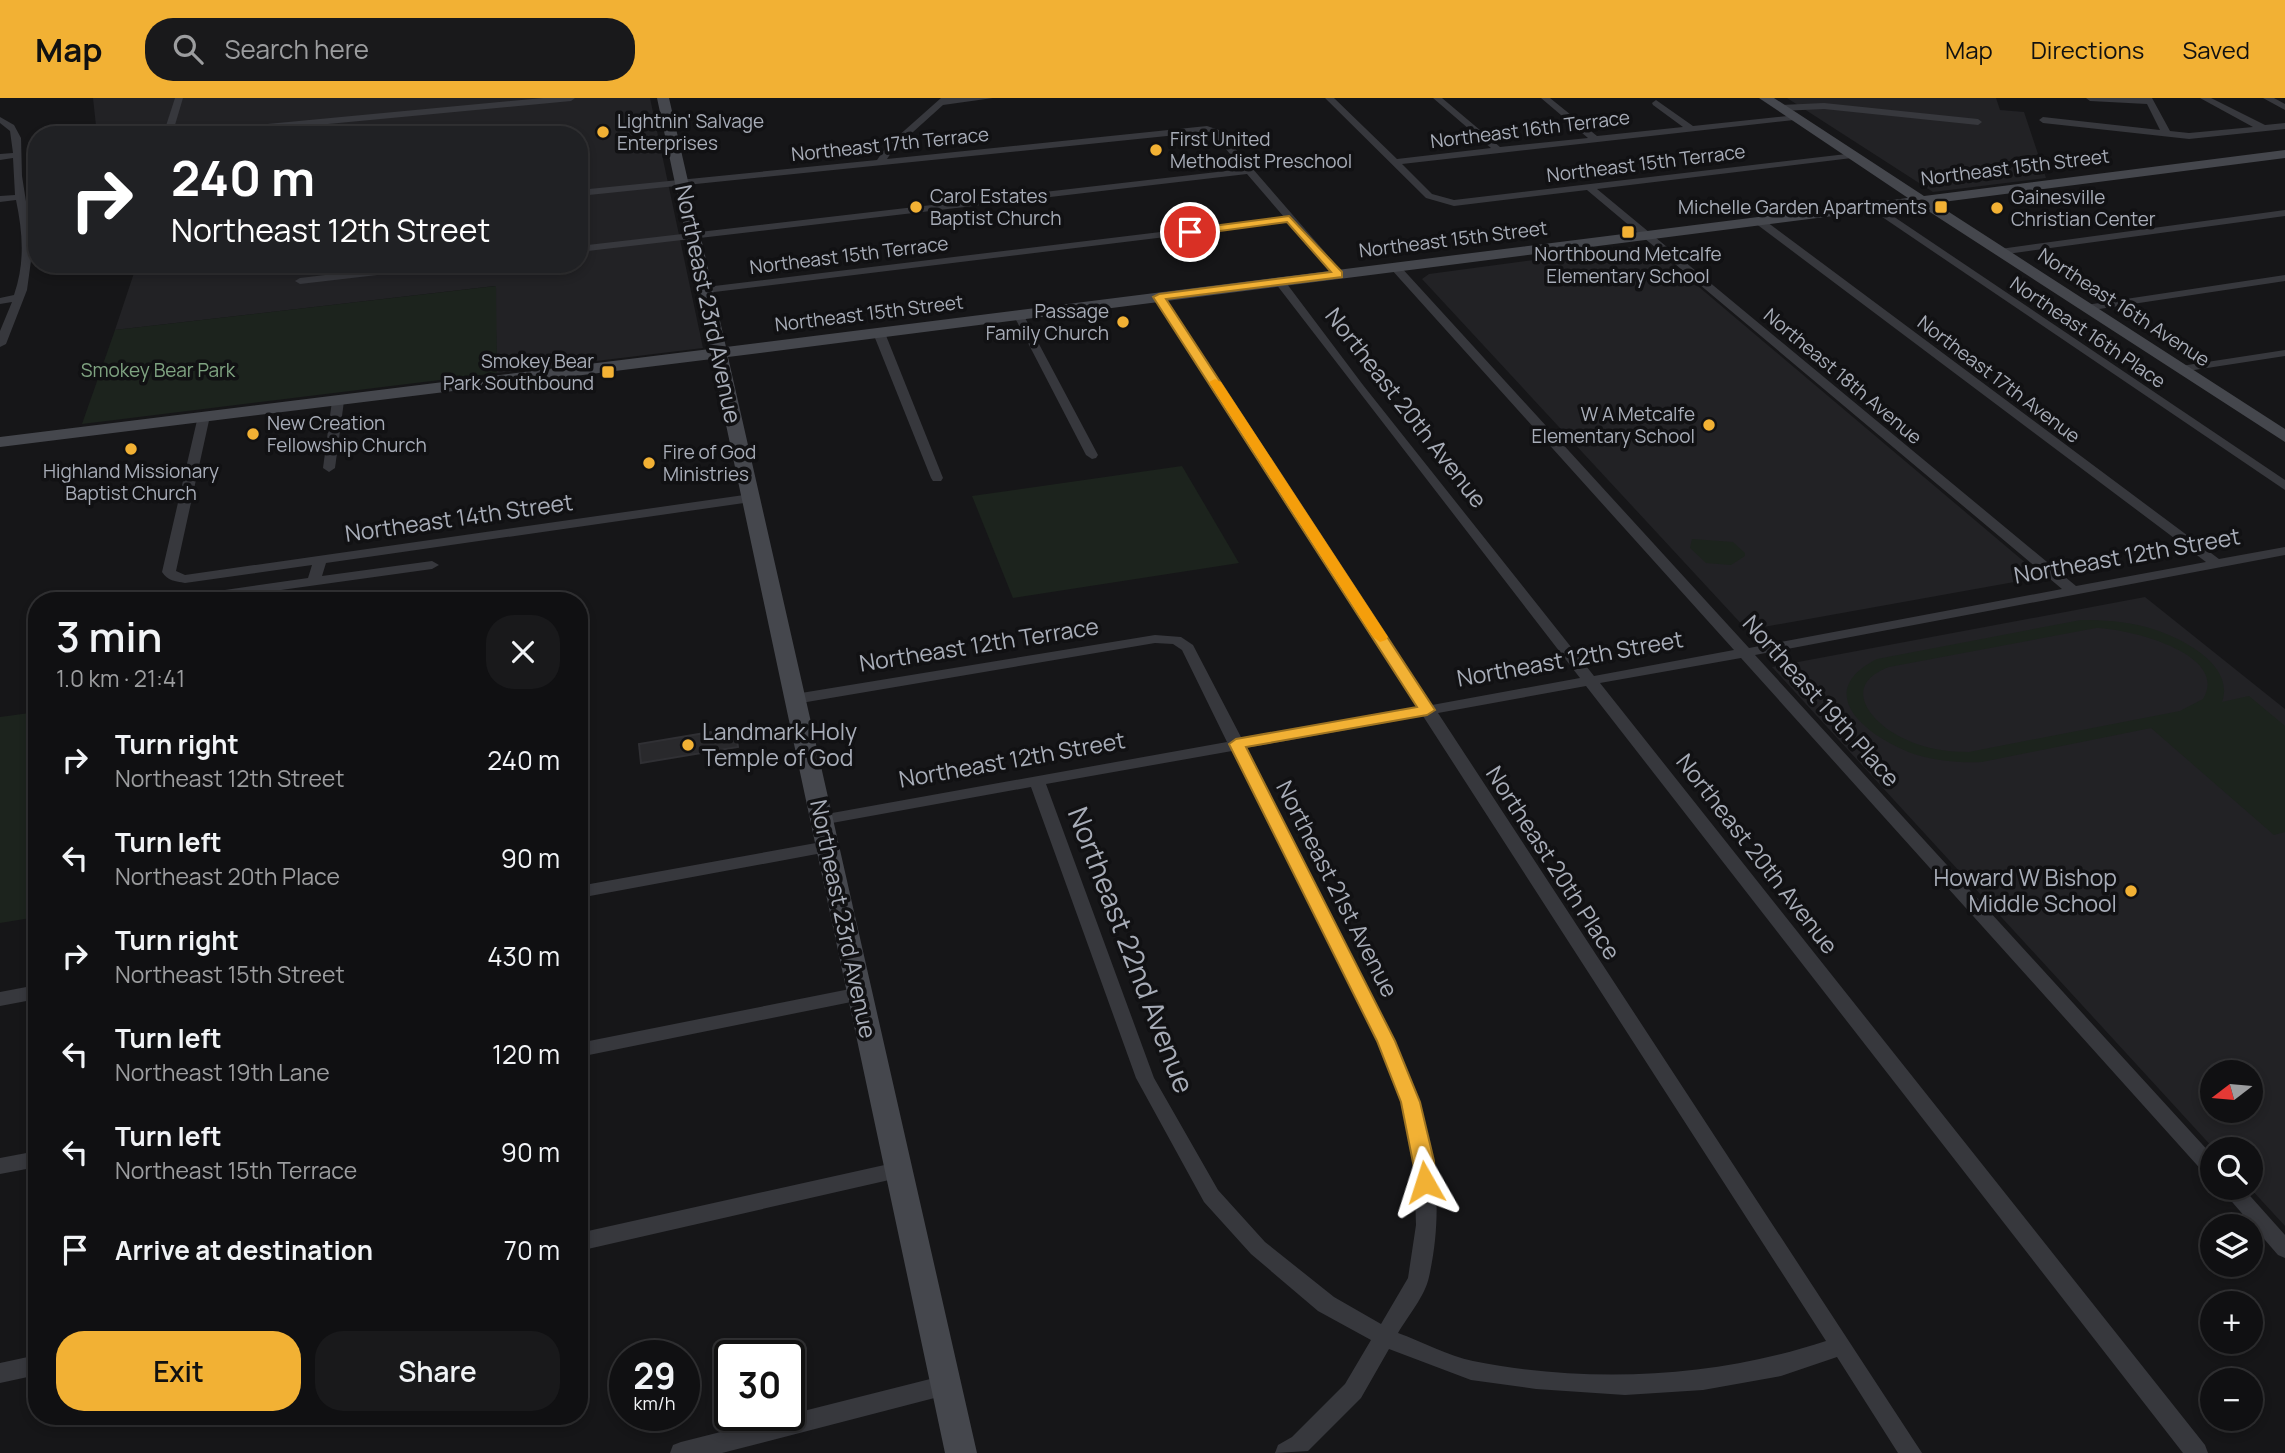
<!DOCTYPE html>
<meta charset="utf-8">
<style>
body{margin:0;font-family:Manrope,sans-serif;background:#19191b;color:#f1f3f6;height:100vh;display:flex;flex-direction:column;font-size:26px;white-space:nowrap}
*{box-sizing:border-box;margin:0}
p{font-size:23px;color:#9c9d9f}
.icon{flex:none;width:38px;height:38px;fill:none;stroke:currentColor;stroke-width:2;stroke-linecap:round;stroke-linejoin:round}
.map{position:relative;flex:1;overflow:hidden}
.panel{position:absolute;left:28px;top:494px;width:560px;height:833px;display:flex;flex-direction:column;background:#101012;border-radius:28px;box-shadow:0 4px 10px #0003,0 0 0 2px #303032}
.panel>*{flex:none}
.hud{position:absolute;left:28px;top:28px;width:560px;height:147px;border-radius:28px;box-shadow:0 4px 10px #0003,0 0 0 2px #303032;background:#202124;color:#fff;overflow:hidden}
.needle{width:46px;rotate:254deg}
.buttons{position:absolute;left:2200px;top:962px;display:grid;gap:14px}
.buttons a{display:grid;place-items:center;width:63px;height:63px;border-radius:50%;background:#101012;box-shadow:0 4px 10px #0003,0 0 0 2px #303032;font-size:35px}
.speed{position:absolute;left:609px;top:1242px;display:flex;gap:14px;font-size:35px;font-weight:700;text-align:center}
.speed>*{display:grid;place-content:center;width:91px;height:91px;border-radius:50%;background:#101012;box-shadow:0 4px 10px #0003,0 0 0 2px #303032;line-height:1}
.speed small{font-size:18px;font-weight:400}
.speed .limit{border:4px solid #111;border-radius:10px;background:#fff;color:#111}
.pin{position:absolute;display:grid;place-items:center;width:60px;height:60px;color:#fff;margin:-30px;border:4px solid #fff;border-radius:50%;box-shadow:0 2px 7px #0007}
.me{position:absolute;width:77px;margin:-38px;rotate:354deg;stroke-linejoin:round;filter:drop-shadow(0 0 5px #0008)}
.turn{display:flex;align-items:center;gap:24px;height:147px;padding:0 28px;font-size:32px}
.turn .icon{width:91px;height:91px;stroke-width:2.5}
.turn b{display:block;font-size:49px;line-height:60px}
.round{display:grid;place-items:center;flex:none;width:74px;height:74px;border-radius:28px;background:#19191b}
.summary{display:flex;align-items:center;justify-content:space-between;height:119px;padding:0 28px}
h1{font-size:42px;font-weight:600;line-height:52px}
.primary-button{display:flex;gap:14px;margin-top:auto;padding:14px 28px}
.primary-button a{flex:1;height:80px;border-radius:28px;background:#f2b134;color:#111;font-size:28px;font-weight:600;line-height:80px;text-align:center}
.primary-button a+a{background:#19191b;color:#f1f3f6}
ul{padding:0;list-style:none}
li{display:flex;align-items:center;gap:21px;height:98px;padding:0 28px}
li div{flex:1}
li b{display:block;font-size:26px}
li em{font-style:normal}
header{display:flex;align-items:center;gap:42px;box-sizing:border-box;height:98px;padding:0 35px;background:#f2b134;color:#111}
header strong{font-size:33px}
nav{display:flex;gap:38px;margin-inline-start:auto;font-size:24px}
.search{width:490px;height:63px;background:#19191b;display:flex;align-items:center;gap:18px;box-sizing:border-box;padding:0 24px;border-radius:28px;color:#9c9d9f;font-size:26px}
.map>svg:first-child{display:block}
.built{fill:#222225;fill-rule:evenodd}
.green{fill:#1c231d;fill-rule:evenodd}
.building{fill:#29292c;stroke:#303034;stroke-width:2}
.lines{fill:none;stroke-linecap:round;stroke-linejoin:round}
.street{fill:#37383d;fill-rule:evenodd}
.secondary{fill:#45474d;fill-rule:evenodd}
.route{fill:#f2b134;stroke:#9d7322;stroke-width:2}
.slow{fill:#f59e0b}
.poi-dot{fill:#f2b134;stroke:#111113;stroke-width:2.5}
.labels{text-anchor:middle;stroke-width:7;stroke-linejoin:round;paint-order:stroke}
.far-poi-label{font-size:19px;fill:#a8adb8;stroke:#111113;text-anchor:start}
.far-street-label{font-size:19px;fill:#a8adb8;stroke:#111113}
.far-park-label{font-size:19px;fill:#7fa381;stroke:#111113}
.street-label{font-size:23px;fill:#a8adb8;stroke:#111113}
.poi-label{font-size:23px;fill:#a8adb8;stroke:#111113;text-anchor:start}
.near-street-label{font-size:28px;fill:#a8adb8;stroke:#111113}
</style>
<header>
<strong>Map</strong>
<div class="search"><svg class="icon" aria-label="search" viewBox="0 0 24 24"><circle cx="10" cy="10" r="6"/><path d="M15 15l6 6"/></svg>Search here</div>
<nav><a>Map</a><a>Directions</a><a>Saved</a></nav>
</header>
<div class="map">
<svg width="2285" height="1355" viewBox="0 0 2285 1355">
<rect width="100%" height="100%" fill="#161618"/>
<g class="built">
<path d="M 93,0 L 650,0 L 703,250 L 497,275 L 495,188 L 115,232 L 137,166 L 579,166 L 579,37 L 97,37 Z"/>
<path d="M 1787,0 L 1996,0 L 2000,12 L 2024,14 L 2046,80 L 1933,94 Z"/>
<path d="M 1639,148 L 1654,151 L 2034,472 L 2031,481 L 1747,532 L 1422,181 L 1429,176 Z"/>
<path d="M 2145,499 L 2285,611 L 2285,1128 L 2250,1090 L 2250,1052 L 2215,1052 L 1772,569 ZM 2212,975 L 2250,975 L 2250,1013 L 2212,1013 Z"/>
</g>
<g class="green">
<path d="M 496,188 L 497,275 L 82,326 L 115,232 Z"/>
<path d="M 1182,368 L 1239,465 L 1013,500 L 972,398 Z"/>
<path d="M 1692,441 L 1733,444 L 1745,455 L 1745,458 L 1731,467 L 1706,465 L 1690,450 Z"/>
<path d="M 2081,522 C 2103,522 2124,523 2146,529 C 2176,537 2236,565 2222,604 L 2249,598 L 2285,628 L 2285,734 L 2274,737 L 2151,630 L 1982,664 C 1960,665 1938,663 1917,657 C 1872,642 1808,596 1877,561 ZM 2096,530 C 2125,530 2231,555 2203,601 L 2180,613 L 1969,654 C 1947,654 1925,651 1905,641 C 1873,627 1838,588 1889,569 Z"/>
<path d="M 37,614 L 37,819 L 0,825 L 0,619 Z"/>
</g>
<path class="building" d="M 735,630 L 738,649 L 641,665 L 639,646 Z"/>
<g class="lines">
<g class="street">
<path d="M 175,0 L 183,0 L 172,37 L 163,37 Z"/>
<path d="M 543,0 L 575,0 L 571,3 L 212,37 L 177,37 L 181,34 Z"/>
<path d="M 941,0 L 993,0 L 943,7 L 893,52 L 887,61 L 1207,28 L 1219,32 L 1344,176 L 1335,178 L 1289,124 L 706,195 L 701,192 L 706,189 L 1284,119 L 1247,76 L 579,154 L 579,148 L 1243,71 L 1213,36 L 1206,34 L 579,98 L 579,92 L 877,62 L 887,48 Z"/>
<path d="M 1325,0 L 1334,0 L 1397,61 L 1491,50 L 1433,0 L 1442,0 L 1500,49 L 1588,40 L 1541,0 L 1550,0 L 1597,38 L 1683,29 L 1653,7 L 1652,5 L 1656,2 L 1693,28 L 1797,17 L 1797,21 L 1794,22 L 1402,66 L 1432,96 L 1454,102 L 1855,55 L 1855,59 L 1852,60 L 1597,91 L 2076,488 L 2206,464 L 1755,125 L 1755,121 L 1763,121 L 2219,461 L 2285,449 L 2285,457 L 1755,557 L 2212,1057 L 2212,1078 L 2205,1076 L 1741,560 L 1600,585 L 2205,1347 L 2208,1355 L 2183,1355 L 1586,588 L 1438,615 L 1922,1355 L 1898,1355 L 1837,1259 L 1781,1278 L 1703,1292 L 1625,1297 L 1536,1291 L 1471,1282 L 1389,1251 L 1361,1300 L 1308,1353 L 1275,1355 L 1278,1347 L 1292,1339 L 1345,1286 L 1371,1242 L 1318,1213 L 1251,1156 L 1204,1104 L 1136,980 L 1031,689 L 821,727 L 815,726 L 813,722 L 815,718 L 821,717 L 1227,644 L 1182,552 L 1173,546 L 1155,545 L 795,606 L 790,604 L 788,601 L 795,596 L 1155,537 L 1181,539 L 1193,547 L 1242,641 L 1418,609 L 1154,199 L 1159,196 L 1164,199 L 1432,607 L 1580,580 L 1276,186 L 1276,182 L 1284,182 L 1363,287 L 1594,578 L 1734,552 L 1391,171 L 1391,167 L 1399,167 L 1749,550 L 2062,491 L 1587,92 L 1454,108 L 1426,100 ZM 1423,618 L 1826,1243 C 1713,1280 1590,1286 1473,1263 C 1448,1258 1423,1244 1398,1235 C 1408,1218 1425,1198 1429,1179 C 1458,1048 1399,951 1342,839 C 1310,776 1278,713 1246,650 ZM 1232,653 L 1377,943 L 1401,1004 L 1414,1063 L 1416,1127 L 1408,1180 L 1381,1226 L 1334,1199 L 1265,1144 L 1218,1092 L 1154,980 L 1046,686 Z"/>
<path d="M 2086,0 L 2152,0 L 2170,33 L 2189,35 L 2253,29 L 2200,0 L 2211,0 L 2265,27 L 2285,25 L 2285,31 L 2189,41 L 2043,25 L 2039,22 L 2043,19 L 2160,32 L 2147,6 L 2090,3 Z"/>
<path d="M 2263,0 L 2274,0 L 2285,6 L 2285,12 Z"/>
<path d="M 1824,5 L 1978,21 L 1982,24 L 1978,27 L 1824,11 L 1781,13 L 1777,10 L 1781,7 Z"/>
<path d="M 0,19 L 14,27 L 21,40 L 22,78 L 33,148 L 27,192 L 6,246 L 0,249 L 0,233 L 12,204 L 0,206 L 0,200 L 14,197 C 25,165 23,136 16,102 L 0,104 L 0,98 L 15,97 L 13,60 L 0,62 L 0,56 L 13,55 L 10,33 L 0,25 Z"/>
<path d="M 1869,106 L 1875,106 L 2285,382 L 2285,392 L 1869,110 Z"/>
<path d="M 2285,112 L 2285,118 L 2000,157 L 1995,154 L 2000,151 Z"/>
<path d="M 417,166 L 451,166 L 446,169 L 300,186 L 295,183 L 300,180 Z"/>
<path d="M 2285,177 L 2285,183 L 2086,213 L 2081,210 L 2086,207 Z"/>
<path d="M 1018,213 L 1023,216 L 1098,357 L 1096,360 L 1092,361 L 1086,357 L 1013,216 Z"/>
<path d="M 875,233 L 885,235 L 943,380 L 941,383 L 933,383 L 931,380 L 873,235 Z"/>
<path d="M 2285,252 L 2285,258 L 2181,274 L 2175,271 L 2181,268 Z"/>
<path d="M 338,299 L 344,303 L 335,370 L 329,374 L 323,370 L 332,303 Z"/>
<path d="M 204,314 L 210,318 L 176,473 L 185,477 L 751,396 L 757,400 L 751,404 L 326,465 L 322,478 L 432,463 L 439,467 L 432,471 L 209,502 L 202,498 L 204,495 L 308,480 L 312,467 L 185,485 C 175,483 168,483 162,474 L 198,318 Z"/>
<path d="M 827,743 L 835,749 L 833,753 L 579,800 L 579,788 Z"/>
<path d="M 37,887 L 37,901 L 0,908 L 0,894 Z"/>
<path d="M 860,889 L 866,891 L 869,896 L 866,901 L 579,959 L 579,945 Z"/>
<path d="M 37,1053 L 37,1069 L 0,1076 L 0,1060 Z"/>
<path d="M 898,1064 L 905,1066 L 908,1072 L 905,1078 L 898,1080 L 579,1153 L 579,1135 Z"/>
<path d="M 2220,1090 L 2243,1090 L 2285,1137 L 2285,1160 L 2278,1157 Z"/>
<path d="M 37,1257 L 37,1277 L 0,1285 L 0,1265 Z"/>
<path d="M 946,1277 L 954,1280 L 957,1287 L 954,1294 L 946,1297 L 722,1355 L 670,1355 L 673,1347 L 681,1344 Z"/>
</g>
<path class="secondary" d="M 657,0 L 669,0 L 726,249 L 1908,100 L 1759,0 L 1774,0 L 1924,98 L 2285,52 L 2285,60 L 1935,105 L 2285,331 L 2285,344 L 1919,107 L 728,259 L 977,1355 L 945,1355 L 712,261 L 0,349 L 0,339 L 710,251 Z"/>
</g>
<path class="route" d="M 1289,118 L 1342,174 L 1342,179 L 1166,201 L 1435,612 L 1427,617 L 1246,649 L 1395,943 L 1420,1004 L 1434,1063 L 1435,1084 L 1432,1090 L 1425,1092 L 1418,1090 L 1401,1004 L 1377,943 L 1229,646 L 1236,641 L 1417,609 L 1153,199 L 1159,196 L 1331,174 L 1287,124 L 1190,137 L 1185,134 L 1190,131 Z"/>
<path class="slow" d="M 1215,281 L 1221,284 L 1388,539 L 1386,542 L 1380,544 L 1373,539 L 1209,284 Z"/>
<g class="poi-dot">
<circle cx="603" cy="34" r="7"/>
<circle cx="1156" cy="52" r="7"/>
<circle cx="916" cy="109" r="7"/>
<rect x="1934" y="102" width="14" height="14" rx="3.5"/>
<circle cx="1997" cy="110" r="7"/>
<rect x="1621" y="127" width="14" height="14" rx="3.5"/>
<circle cx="1123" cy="224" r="7"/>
<rect x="601" y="267" width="14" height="14" rx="3.5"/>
<circle cx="1709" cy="327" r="7"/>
<circle cx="253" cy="336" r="7"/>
<circle cx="131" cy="351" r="7"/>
<circle cx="649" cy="365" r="7"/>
<circle cx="688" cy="647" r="7"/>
<circle cx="2131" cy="793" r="7"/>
</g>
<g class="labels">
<g class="far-poi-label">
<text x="617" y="30">Lightnin' Salvage<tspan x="617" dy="22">Enterprises</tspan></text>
<text x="1170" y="48">First United<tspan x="1170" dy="22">Methodist Preschool</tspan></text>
<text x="930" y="105">Carol Estates<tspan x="930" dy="22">Baptist Church</tspan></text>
<text x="2011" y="106">Gainesville<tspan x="2011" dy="22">Christian Center</tspan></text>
<text x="1927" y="116" text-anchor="end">Michelle Garden Apartments</text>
<text x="1628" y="163" text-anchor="middle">Northbound Metcalfe<tspan x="1628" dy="22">Elementary School</tspan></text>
<text x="1109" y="220" text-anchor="end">Passage<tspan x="1109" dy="22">Family Church</tspan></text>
<text x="594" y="270" text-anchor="end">Smokey Bear<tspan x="594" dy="22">Park Southbound</tspan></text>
<text x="1695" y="323" text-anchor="end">W A Metcalfe<tspan x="1695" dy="22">Elementary School</tspan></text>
<text x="267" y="332">New Creation<tspan x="267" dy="22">Fellowship Church</tspan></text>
<text x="663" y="361">Fire of God<tspan x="663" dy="22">Ministries</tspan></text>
<text x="131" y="380" text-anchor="middle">Highland Missionary<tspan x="131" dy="22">Baptist Church</tspan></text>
</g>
<g class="far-street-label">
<text transform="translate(1530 31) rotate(-7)" y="7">Northeast 16th Terrace</text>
<text transform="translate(890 46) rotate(-6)" y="7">Northeast 17th Terrace</text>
<text transform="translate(1646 65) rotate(-7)" y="7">Northeast 15th Terrace</text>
<text transform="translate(2015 69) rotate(-7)" y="7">Northeast 15th Street</text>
<text transform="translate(1453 141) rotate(-7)" y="7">Northeast 15th Street</text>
<text transform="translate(849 157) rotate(-7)" y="7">Northeast 15th Terrace</text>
<text transform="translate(2124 209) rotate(33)" y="7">Northeast 16th Avenue</text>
<text transform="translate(869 215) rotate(-7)" y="7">Northeast 15th Street</text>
<text transform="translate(2088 234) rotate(34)" y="7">Northeast 16th Place</text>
<text transform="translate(1843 278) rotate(40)" y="7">Northeast 18th Avenue</text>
<text transform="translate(1999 281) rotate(37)" y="7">Northeast 17th Avenue</text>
</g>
<g class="far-park-label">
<text x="158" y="279">Smokey Bear Park</text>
</g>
<g class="street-label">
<text transform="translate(708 206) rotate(78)" y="8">Northeast 23rd Avenue</text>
<text transform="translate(1406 310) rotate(52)" y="8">Northeast 20th Avenue</text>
<text transform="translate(459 420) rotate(-8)" y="8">Northeast 14th Street</text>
<text transform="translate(2127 458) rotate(-10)" y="8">Northeast 12th Street</text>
<text transform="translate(979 547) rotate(-9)" y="8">Northeast 12th Terrace</text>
<text transform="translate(1570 561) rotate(-10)" y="8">Northeast 12th Street</text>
<text transform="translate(1821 603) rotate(48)" y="8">Northeast 19th Place</text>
<text transform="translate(1012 662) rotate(-10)" y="8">Northeast 12th Street</text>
<text transform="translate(1757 756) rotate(52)" y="8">Northeast 20th Avenue</text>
<text transform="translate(1553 765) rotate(57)" y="8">Northeast 20th Place</text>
<text transform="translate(1337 791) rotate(63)" y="8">Northeast 21st Avenue</text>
<text transform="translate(843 821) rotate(78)" y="8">Northeast 23rd Avenue</text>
</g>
<g class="poi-label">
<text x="702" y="642">Landmark Holy<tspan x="702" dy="26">Temple of God</tspan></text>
<text x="2117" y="788" text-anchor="end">Howard W Bishop<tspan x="2117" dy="26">Middle School</tspan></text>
</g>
<g class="near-street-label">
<text transform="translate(1131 852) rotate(69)" y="10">Northeast 22nd Avenue</text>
</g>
</g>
</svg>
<div class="buttons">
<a><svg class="needle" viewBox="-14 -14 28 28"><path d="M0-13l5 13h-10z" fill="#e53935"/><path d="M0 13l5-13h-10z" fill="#9c9d9f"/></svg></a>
<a><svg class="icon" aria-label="search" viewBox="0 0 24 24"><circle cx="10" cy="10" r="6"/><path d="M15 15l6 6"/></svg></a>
<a><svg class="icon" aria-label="layers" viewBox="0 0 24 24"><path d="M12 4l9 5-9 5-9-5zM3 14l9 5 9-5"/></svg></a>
<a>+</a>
<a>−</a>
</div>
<div class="speed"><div>29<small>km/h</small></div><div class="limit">30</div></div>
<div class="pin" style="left:1190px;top:134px;background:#d93025"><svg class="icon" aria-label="arrive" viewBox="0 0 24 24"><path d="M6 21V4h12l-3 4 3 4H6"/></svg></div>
<svg class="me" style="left:1425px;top:1084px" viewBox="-20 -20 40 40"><path d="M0-17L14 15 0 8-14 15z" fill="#f2b134" stroke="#fff" stroke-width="4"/></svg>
<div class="hud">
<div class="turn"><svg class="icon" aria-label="right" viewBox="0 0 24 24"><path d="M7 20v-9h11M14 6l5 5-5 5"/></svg><div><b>240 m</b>Northeast 12th Street</div></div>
</div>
<section class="panel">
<div class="summary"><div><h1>3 min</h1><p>1.0 km · 21:41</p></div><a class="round"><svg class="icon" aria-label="close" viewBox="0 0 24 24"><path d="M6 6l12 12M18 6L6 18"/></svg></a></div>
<ul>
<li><svg class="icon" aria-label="right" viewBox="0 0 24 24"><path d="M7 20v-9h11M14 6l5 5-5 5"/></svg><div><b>Turn right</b><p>Northeast 12th Street</p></div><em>240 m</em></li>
<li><svg class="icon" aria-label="left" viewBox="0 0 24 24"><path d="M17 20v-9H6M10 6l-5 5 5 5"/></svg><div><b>Turn left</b><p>Northeast 20th Place</p></div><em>90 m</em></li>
<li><svg class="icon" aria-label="right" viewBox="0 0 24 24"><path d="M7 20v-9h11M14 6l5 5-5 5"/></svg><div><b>Turn right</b><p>Northeast 15th Street</p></div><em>430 m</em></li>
<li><svg class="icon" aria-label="left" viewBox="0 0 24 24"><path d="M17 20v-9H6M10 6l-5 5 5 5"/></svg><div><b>Turn left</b><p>Northeast 19th Lane</p></div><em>120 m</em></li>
<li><svg class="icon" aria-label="left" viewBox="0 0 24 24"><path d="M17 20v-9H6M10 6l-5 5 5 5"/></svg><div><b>Turn left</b><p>Northeast 15th Terrace</p></div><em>90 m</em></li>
<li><svg class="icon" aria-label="arrive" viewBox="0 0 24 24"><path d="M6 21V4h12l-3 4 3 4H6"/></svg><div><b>Arrive at destination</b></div><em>70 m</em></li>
</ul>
<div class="primary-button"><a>Exit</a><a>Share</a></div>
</section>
</div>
